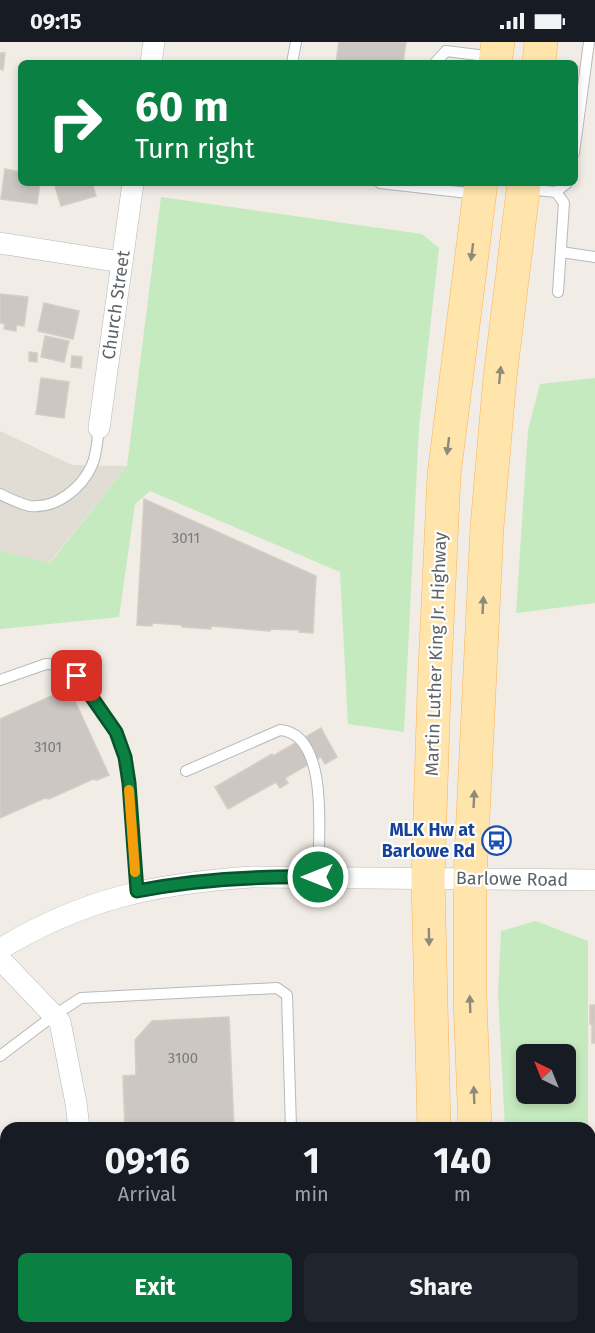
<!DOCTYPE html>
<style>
body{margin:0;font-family:"Fira Sans",sans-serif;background:#20242c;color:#f1f3f6;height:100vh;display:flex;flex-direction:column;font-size:22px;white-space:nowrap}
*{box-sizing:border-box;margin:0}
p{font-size:20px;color:#9ea1a6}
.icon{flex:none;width:33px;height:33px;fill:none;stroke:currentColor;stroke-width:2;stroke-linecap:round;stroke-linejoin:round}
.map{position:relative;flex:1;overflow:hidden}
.side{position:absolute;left:0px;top:1080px;width:596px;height:212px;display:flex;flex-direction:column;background:#171b24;border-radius:18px 18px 0 0;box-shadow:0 3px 9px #0003}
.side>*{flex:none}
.banner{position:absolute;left:18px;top:18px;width:560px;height:126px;border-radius:9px;box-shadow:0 3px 9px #0003;background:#0b8043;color:#fff;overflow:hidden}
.needle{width:39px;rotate:317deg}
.buttons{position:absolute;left:516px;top:1002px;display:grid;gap:12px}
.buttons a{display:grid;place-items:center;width:60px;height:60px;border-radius:9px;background:#171b24;box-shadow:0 3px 9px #0003;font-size:30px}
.pin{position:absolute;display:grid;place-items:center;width:51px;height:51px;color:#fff;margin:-26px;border-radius:12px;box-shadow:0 3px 9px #0006}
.me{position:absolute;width:66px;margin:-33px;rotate:270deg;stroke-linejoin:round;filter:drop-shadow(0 0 4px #0008)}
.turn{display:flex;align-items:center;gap:21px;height:126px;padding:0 18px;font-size:27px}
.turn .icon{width:78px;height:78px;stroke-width:2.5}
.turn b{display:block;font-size:42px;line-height:51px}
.eta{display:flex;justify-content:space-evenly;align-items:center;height:102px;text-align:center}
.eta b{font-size:36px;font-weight:700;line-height:42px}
.cta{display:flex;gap:12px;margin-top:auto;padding:12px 18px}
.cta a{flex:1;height:69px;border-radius:9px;background:#0b8043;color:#fff;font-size:24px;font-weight:700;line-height:69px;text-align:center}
.cta a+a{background:#20242c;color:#f1f3f6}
.status{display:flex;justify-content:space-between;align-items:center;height:42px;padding:0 30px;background:#171b24;direction:ltr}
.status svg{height:16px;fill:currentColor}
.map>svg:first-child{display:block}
.education{fill:#e1dcd4}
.green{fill:#c6eabf;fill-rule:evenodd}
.building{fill:#ccc7c2;stroke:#d6cdc3;stroke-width:1.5}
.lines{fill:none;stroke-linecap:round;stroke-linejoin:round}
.lane-casing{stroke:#b6b9bd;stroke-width:12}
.street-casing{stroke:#b6b9bd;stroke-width:22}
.primary-casing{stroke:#ffb250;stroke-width:34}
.lane{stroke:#fff;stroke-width:10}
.street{stroke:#fff;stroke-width:21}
.primary{stroke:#ffe4ac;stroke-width:33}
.oneway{fill:#8e8a7c}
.route-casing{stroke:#07532c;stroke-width:15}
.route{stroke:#0b8043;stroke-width:10}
.slow{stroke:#f59e0b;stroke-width:10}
.labels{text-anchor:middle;stroke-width:4.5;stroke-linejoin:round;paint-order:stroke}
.number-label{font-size:15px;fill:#797c7e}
.street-label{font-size:18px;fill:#5d6367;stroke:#fff}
.transit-label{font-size:18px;font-weight:bold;fill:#164399;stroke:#fff;text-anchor:end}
</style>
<div class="status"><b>09:15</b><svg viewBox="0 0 49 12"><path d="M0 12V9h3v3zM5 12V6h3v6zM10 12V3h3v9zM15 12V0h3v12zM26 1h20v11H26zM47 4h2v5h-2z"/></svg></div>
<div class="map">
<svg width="595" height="1291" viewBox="0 0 595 1291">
<rect width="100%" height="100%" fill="#f1ece5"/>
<path class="education" d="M 0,389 L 72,423 L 127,424 L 49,521 L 0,509 Z"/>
<g class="green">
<path d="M 161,155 L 422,192 L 439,206 L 419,385 L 404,690 L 348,682 L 340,530 L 150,449 L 135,462 L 119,575 L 0,587 L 0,509 L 50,521 L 127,424 Z"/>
<path d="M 595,336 L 595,561 L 516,571 L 528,388 L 540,342 Z"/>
<path d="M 536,879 L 588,899 L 588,1086 L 505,1086 L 498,951 L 501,889 ZM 566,1012 L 566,1052 L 526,1052 L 526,1012 Z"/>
<path d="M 590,1197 L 592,1291 L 514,1291 L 514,1286 L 590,1286 Z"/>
</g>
<g class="building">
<path d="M 339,0 L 406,0 L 403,21 L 336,21 Z"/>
<path d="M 0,11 L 5,11 L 3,28 L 0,27 Z"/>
<path d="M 5,127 L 21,130 L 21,141 L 40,141 L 37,162 L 1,157 Z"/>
<path d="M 54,141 L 92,141 L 96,154 L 61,164 Z"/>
<path d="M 0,252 L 28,255 L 24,284 L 16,283 L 16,289 L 4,287 L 5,282 L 0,281 Z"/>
<path d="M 44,261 L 79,269 L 73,297 L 38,289 Z"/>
<path d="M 45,294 L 69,299 L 64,320 L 41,315 Z"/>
<path d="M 29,310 L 37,311 L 37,320 L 29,319 Z"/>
<path d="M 72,314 L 82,315 L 81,326 L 71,325 Z"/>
<path d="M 41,336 L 69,340 L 64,376 L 36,372 Z"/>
<path d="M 144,457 L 316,534 L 313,591 L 299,590 L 299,588 L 270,587 L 270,589 L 211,584 L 211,587 L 182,585 L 182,583 L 152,581 L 152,584 L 137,583 Z"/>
<path d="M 69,646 L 109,733 L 97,738 L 93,737 L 49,757 L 45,756 L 0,776 L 0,677 Z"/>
<path d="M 321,686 L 337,715 L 325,722 L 321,715 L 285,736 L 288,741 L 280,746 L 276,740 L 228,767 L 215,745 L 272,712 L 273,714 Z"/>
<rect x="590" y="963" width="5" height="19"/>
<path d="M 229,975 L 234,1086 L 125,1086 L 123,1034 L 136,1033 L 135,998 L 152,979 Z"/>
<rect x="592" y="982" width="3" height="19"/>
<rect x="120" y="1286" width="124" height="5"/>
</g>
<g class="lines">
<defs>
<g id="lane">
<path d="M 446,9 L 494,15"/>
<path d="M 292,21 L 296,0"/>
<path d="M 435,21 L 446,9"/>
<path d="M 574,111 L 589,0"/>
<path d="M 380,141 L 477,152"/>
<path d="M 526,147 L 556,150 L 564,161 L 558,250"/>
<path d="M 556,150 L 567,141"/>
<path d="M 561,210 L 595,215"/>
<path d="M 0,452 C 10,457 20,462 30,464 C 56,467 82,446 92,423 C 97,412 97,398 99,386"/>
<path d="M 0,638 L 46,622 L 60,623 L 77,634 L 116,690 L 125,715 L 129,741 L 137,849"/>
<path d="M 186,729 L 280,688 C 331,692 318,799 318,835"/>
<path d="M 0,1014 L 53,974 L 81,956 L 277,946 L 287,953 L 291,1086"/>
<path d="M 0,1248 L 6,1255"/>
<path d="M 32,1286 L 37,1291"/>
<path d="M 298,1286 L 298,1291"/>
</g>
<g id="street">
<path d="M 151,21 L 154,0"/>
<path d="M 0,201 L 121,220"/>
<path d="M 99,386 L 133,141"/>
<path d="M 0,907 C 85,856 154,842 251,835 L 595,838"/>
<path d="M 0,917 L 60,980 L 76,1061 L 79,1086"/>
<path d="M 103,1286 L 104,1291"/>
</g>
<g id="primary">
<path d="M 495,21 L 498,0"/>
<path d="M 539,21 L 541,0"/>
<path d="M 434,1086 L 428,836 L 434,649 L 444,433 L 481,141"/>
<path d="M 475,1086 L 470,957 L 470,837 L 487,485 L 500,335 L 524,141"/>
<path d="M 444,1286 L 444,1291"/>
<path d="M 486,1286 L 486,1291"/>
</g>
</defs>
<use href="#lane" class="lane-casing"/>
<use href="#street" class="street-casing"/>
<use href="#primary" class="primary-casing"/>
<use href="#lane" class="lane"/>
<use href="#street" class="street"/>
<use href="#primary" class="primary"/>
</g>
<defs><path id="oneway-solid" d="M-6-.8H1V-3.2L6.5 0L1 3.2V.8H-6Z" transform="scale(1.5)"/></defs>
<g class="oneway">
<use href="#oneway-solid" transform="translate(472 210) rotate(97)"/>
<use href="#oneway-solid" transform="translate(500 333) rotate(-84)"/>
<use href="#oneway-solid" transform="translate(448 404) rotate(97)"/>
<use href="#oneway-solid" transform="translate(483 563) rotate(-87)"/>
<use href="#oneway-solid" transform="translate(474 757) rotate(-87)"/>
<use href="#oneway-solid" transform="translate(429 895) rotate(89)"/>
<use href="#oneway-solid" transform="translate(470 962) rotate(-92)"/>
<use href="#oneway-solid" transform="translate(474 1053) rotate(-92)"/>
</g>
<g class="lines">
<defs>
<path id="route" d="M 77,634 L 116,690 L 125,715 L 129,741 L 137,849 C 197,837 257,834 318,835"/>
</defs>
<use href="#route" class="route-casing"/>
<use href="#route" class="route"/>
<path class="slow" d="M 129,748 L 135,830"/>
</g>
<defs>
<symbol id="bus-ring" viewBox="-11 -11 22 22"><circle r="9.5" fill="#fff" stroke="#1a4fb4" stroke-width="1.5"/><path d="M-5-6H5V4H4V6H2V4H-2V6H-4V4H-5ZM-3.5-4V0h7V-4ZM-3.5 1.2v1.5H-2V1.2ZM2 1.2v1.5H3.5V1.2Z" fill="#1a4fb4"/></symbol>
</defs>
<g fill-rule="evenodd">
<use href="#bus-ring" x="480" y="782" width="33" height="33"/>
</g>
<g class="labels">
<g class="number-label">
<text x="186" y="501">3011</text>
<text x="48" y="710">3101</text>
<text x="183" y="1021">3100</text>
</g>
<g class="street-label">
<text transform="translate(116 263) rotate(-82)" y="6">Church Street</text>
<text transform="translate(436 612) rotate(-88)" y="6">Martin Luther King Jr. Highway</text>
<text transform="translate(512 837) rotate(1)" y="6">Barlowe Road</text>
</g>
<g class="transit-label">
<text x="475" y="794">MLK Hw at<tspan x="475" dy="21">Barlowe Rd</tspan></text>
</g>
</g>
</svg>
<div class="buttons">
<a><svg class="needle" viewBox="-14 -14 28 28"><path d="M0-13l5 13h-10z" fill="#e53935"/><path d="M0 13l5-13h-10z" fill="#9ea1a6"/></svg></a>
</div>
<div class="pin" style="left:77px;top:634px;background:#d93025"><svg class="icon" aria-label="arrive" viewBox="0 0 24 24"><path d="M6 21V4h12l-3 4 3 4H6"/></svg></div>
<svg class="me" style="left:318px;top:835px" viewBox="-20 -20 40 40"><circle r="17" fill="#0b8043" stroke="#fff" stroke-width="3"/><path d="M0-11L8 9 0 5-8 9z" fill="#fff"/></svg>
<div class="banner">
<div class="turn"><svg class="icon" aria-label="right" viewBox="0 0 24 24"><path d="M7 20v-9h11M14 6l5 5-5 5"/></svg><div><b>60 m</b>Turn right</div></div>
</div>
<section class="side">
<div class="eta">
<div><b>09:16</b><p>Arrival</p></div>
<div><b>1</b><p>min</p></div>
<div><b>140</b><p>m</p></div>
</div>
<div class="cta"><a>Exit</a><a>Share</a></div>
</section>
</div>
